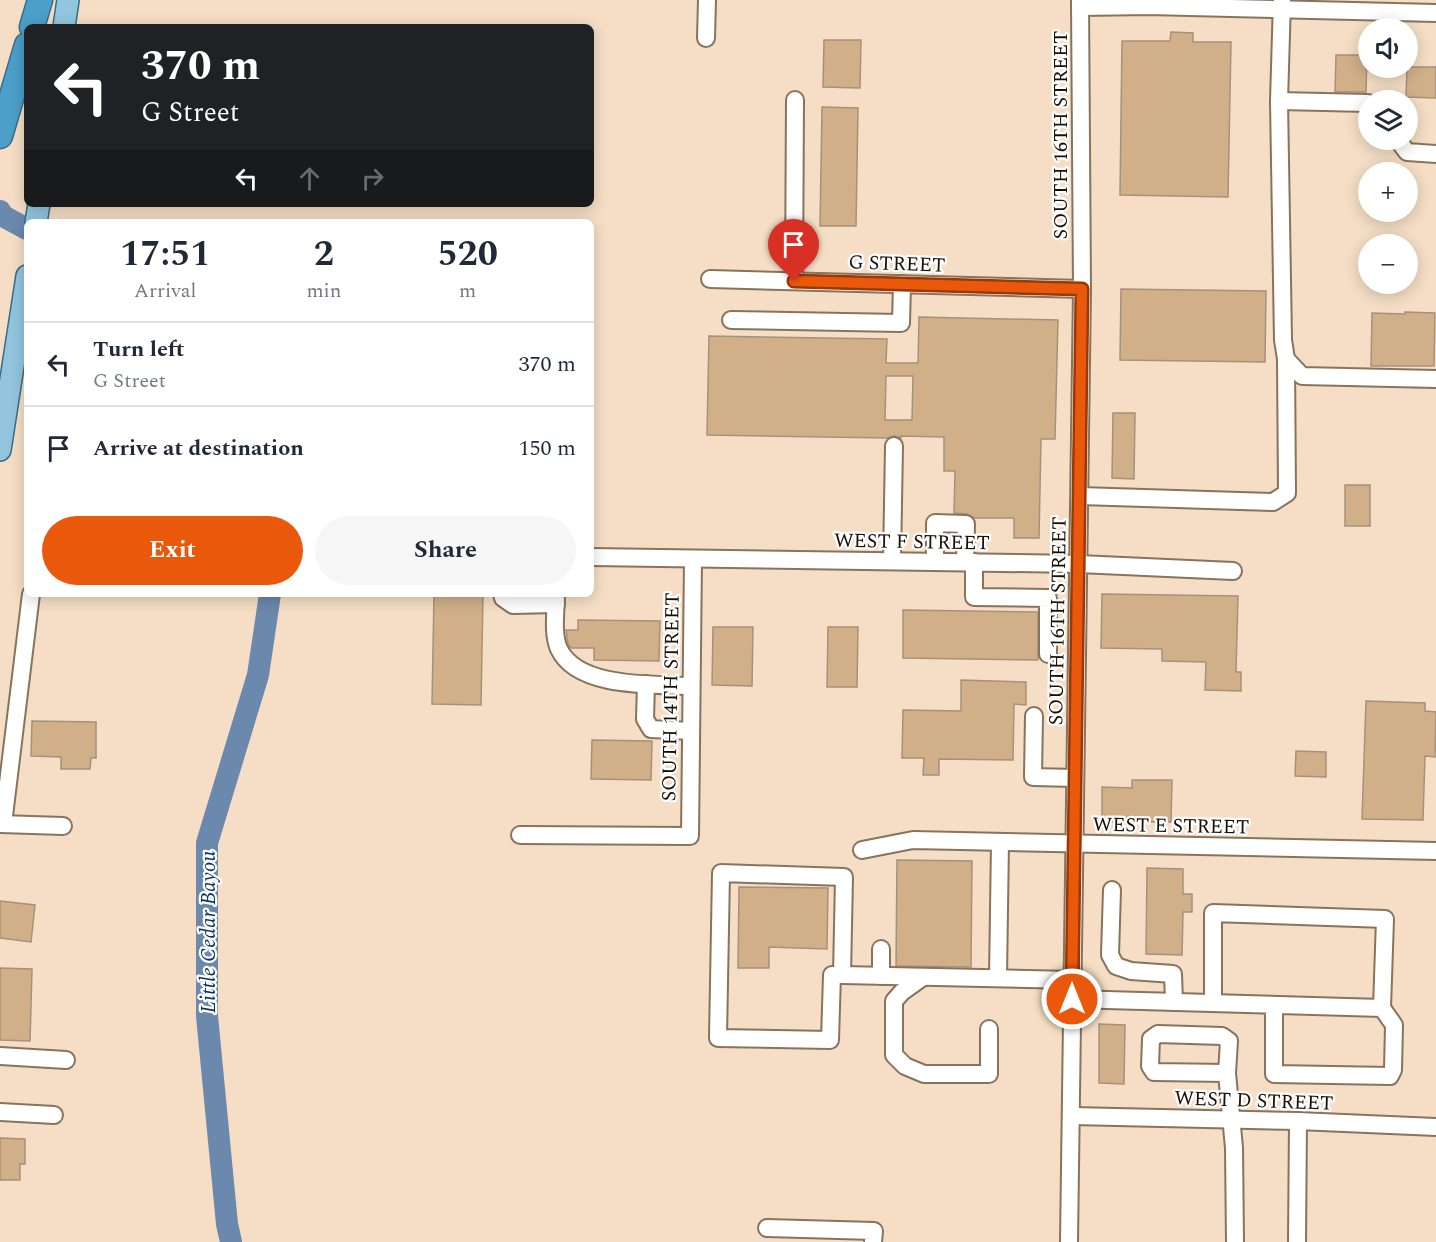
<!DOCTYPE html>
<meta charset="utf-8">
<style>
body{margin:0;font-family:Spectral,serif;background:#f6f6f7;color:#1f2937;height:100vh;display:flex;flex-direction:column;font-size:22px;white-space:nowrap}
*{box-sizing:border-box;margin:0}
p{font-size:20px;color:#747a83}
.icon{flex:none;width:33px;height:33px;fill:none;stroke:currentColor;stroke-width:2;stroke-linecap:round;stroke-linejoin:round}
.map{position:relative;flex:1;overflow:hidden}
.sheet{position:absolute;left:24px;top:219px;width:570px;height:378px;display:flex;flex-direction:column;background:#fff;border-radius:9px;box-shadow:0 3px 15px #0003}
.sheet>*{flex:none}
.hud{position:absolute;left:24px;top:24px;width:570px;height:183px;border-radius:9px;box-shadow:0 3px 15px #0003;background:#202124;color:#fff;overflow:hidden}
.tools{position:absolute;left:1358px;top:18px;display:grid;gap:12px}
.tools a{display:grid;place-items:center;width:60px;height:60px;border-radius:50%;background:#fff;box-shadow:0 3px 15px #0003;font-size:30px}
.pin{position:absolute;display:grid;place-items:center;width:51px;height:51px;color:#fff;margin:-62px -26px;border-radius:50% 50% 50% 0;rotate:-45deg;box-shadow:0 0 6px #0007}
.pin .icon{rotate:45deg}
.me{position:absolute;width:66px;margin:-33px;rotate:0deg;stroke-linejoin:round;filter:drop-shadow(0 0 4px #0008)}
.turn{display:flex;align-items:center;gap:21px;height:126px;padding:0 18px;font-size:27px}
.turn .icon{width:78px;height:78px;stroke-width:2.5}
.turn b{display:block;font-size:42px;line-height:51px}
.lanes{display:flex;align-items:center;height:57px;padding:0 18px;background:#0003;justify-content:center;gap:30px;direction:ltr}
.lanes .off{opacity:.35}
.eta{display:flex;justify-content:space-evenly;align-items:center;height:102px;text-align:center}
.eta b{font-size:36px;font-weight:700;line-height:42px}
.action{display:flex;gap:12px;margin-top:auto;padding:12px 18px}
.action a{flex:1;height:69px;border-radius:36px;background:#ea580c;color:#fff;font-size:24px;font-weight:700;line-height:69px;text-align:center}
.action a+a{background:#f6f6f7;color:#1f2937}
ul{padding:0;list-style:none}
li{display:flex;align-items:center;gap:18px;height:84px;padding:0 18px;border-top:2px solid #e0e1e3}
li div{flex:1}
li b{display:block;font-size:22px}
li em{font-style:normal}
.map>svg:first-child{display:block}
.lines{fill:none;stroke-linecap:round;stroke-linejoin:round}
.river{stroke:#6b88ad;stroke-width:22}
.building{fill:#d1af89;stroke:#a7917a;stroke-width:1.5;fill-rule:evenodd}
.minor-casing{stroke:#88735d;stroke-width:20}
.major-casing{stroke:#396d85;stroke-width:24}
.highway-casing{stroke:#396d85;stroke-width:27}
.minor{stroke:#fff;stroke-width:16}
.major{stroke:#93c5df;stroke-width:21}
.highway{stroke:#4b9fc9;stroke-width:24}
.route-casing{stroke:#983908;stroke-width:15}
.route{stroke:#ea580c;stroke-width:10}
.labels{text-anchor:middle;stroke-width:4.5;stroke-linejoin:round;paint-order:stroke}
.street-label{font-size:20px;fill:#181007;stroke:#fff}
.water-label{font-size:21px;font-style:italic;fill:#093464;stroke:#fff}
</style>
<div class="map">
<svg width="1436" height="1242" viewBox="0 0 1436 1242">
<rect width="100%" height="100%" fill="#f5dec5"/>
<g class="lines">
<g class="river">
<path d="M 0,211 L 3,216 L 27,229"/>
<path d="M 231,1242 L 227,1224 L 207,1016 L 207,843 L 258,675 L 270,594"/>
</g>
</g>
<g class="building">
<path d="M 1171,32 L 1193,33 L 1193,42 L 1231,42 L 1228,197 L 1120,195 L 1122,41 L 1170,41 Z"/>
<path d="M 824,40 L 861,40 L 860,88 L 823,87 Z"/>
<path d="M 1336,55 L 1367,55 L 1366,92 L 1335,92 Z"/>
<path d="M 1407,67 L 1436,67 L 1436,98 L 1406,97 Z"/>
<path d="M 822,107 L 858,108 L 856,226 L 820,226 Z"/>
<path d="M 1121,289 L 1266,291 L 1265,362 L 1120,360 Z"/>
<path d="M 1405,312 L 1435,313 L 1434,366 L 1371,366 L 1372,313 L 1405,314 Z"/>
<path d="M 919,317 L 1058,320 L 1055,439 L 1041,439 L 1039,538 L 1014,538 L 1014,518 L 974,518 L 967,514 L 954,513 L 955,471 L 944,471 L 944,437 L 901,436 L 901,438 L 894,436 L 887,438 L 707,435 L 709,336 L 887,339 L 886,363 L 918,363 ZM 886,376 L 913,376 L 912,420 L 885,420 Z"/>
<path d="M 1113,413 L 1135,413 L 1134,479 L 1112,478 Z"/>
<rect x="1345" y="485" width="25" height="41"/>
<path d="M 434,594 L 483,594 L 481,705 L 432,704 Z"/>
<path d="M 1102,594 L 1238,596 L 1236,672 L 1241,672 L 1241,691 L 1205,690 L 1206,662 L 1162,661 L 1162,649 L 1101,648 Z"/>
<path d="M 903,610 L 1038,612 L 1038,660 L 903,658 Z"/>
<path d="M 578,620 L 660,621 L 659,661 L 594,660 L 594,648 L 571,648 L 568,644 L 566,630 L 578,630 Z"/>
<path d="M 713,627 L 753,627 L 752,686 L 712,685 Z"/>
<path d="M 828,627 L 858,627 L 857,687 L 827,687 Z"/>
<path d="M 961,680 L 1026,682 L 1026,705 L 1014,704 L 1013,760 L 939,759 L 939,775 L 923,775 L 924,758 L 902,758 L 903,710 L 961,711 Z"/>
<path d="M 1366,701 L 1425,703 L 1425,711 L 1436,712 L 1435,757 L 1425,756 L 1423,820 L 1362,819 Z"/>
<path d="M 32,721 L 96,722 L 96,758 L 91,758 L 90,769 L 61,769 L 61,757 L 31,756 Z"/>
<path d="M 592,740 L 652,741 L 651,780 L 591,779 Z"/>
<path d="M 1296,751 L 1326,752 L 1326,777 L 1295,776 Z"/>
<path d="M 1132,780 L 1172,780 L 1171,822 L 1102,822 L 1102,787 L 1132,788 Z"/>
<path d="M 897,860 L 972,861 L 971,967 L 896,966 Z"/>
<path d="M 1147,868 L 1183,869 L 1183,894 L 1192,894 L 1192,912 L 1183,912 L 1182,955 L 1146,954 Z"/>
<path d="M 739,887 L 828,888 L 827,949 L 769,947 L 769,968 L 738,968 Z"/>
<path d="M 0,901 L 35,905 L 31,942 L 0,938 Z"/>
<path d="M 0,968 L 32,969 L 30,1041 L 0,1040 Z"/>
<path d="M 1099,1024 L 1125,1025 L 1124,1084 L 1099,1083 Z"/>
<path d="M 0,1138 L 25,1139 L 25,1164 L 20,1164 L 20,1180 L 0,1180 Z"/>
</g>
<g class="lines">
<defs>
<g id="minor">
<path d="M 1282,0 L 1279,101 L 1368,103"/>
<path d="M 1080,7 L 1149,6 L 1436,13"/>
<path d="M 706,38 L 707,0"/>
<path d="M 1279,101 L 1283,340 L 1286,359 L 1302,376 L 1436,379"/>
<path d="M 1398,140 L 1407,152 L 1436,154"/>
<path d="M 710,279 L 1082,289"/>
<path d="M 794,281 L 795,100"/>
<path d="M 731,320 L 901,323 L 902,284"/>
<path d="M 1080,496 L 1273,502 L 1287,493 L 1286,359"/>
<path d="M 591,557 L 1079,564 L 1233,571"/>
<path d="M 892,561 L 894,446"/>
<path d="M 935,562 L 935,523 L 966,524 L 965,562"/>
<path d="M 974,562 L 974,597 L 1048,598 L 1048,654"/>
<path d="M 502,594 L 503,598 L 513,605 L 556,604"/>
<path d="M 556,594 C 556,611 552,633 559,649 C 578,689 654,684 691,686"/>
<path d="M 646,684 L 645,719 L 651,729 L 691,731"/>
<path d="M 1034,716 L 1033,777 L 1075,778"/>
<path d="M 0,824 L 63,826"/>
<path d="M 3,824 L 31,594"/>
<path d="M 520,835 L 690,836 L 693,559"/>
<path d="M 862,850 L 913,840 L 1436,851"/>
<path d="M 1112,890 L 1110,955 L 1116,966 L 1131,971 L 1173,974 L 1174,1002"/>
<path d="M 842,975 L 832,975 L 830,1040 L 718,1038 L 721,873 L 844,877 L 842,975 L 1072,980"/>
<path d="M 881,976 L 881,949"/>
<path d="M 923,977 L 902,992 L 894,1001 L 894,1055 L 905,1066 L 924,1074 L 989,1074 L 989,1029"/>
<path d="M 998,978 L 1000,842"/>
<path d="M 1072,999 L 1382,1008 L 1394,1025 L 1393,1070 L 1390,1076 L 1274,1074 L 1274,1005"/>
<path d="M 1213,1003 L 1213,913 L 1385,919 L 1382,1008"/>
<path d="M 0,1056 L 66,1060"/>
<path d="M 1227,1073 L 1154,1072 L 1150,1066 L 1151,1039 L 1158,1034 L 1222,1036 L 1229,1041 L 1227,1073 L 1234,1148 L 1235,1242"/>
<path d="M 0,1112 L 54,1115"/>
<path d="M 1072,1116 L 1298,1121 L 1436,1127"/>
<path d="M 767,1228 L 874,1231 L 873,1242"/>
<path d="M 1069,1242 L 1082,289 L 1080,0"/>
<path d="M 1297,1242 L 1298,1121"/>
</g>
<g id="major">
<path d="M 64,27 L 68,0"/>
<path d="M 36,222 L 39,204"/>
<path d="M 0,450 L 27,276"/>
</g>
<g id="highway">
<path d="M 32,27 L 40,0"/>
<path d="M 0,136 L 27,45"/>
</g>
</defs>
<use href="#minor" class="minor-casing"/>
<use href="#major" class="major-casing"/>
<use href="#highway" class="highway-casing"/>
<use href="#minor" class="minor"/>
<use href="#major" class="major"/>
<use href="#highway" class="highway"/>
</g>
<g class="lines">
<defs>
<path id="route" d="M 794,281 L 1082,289 L 1072,999"/>
</defs>
<use href="#route" class="route-casing"/>
<use href="#route" class="route"/>
</g>
<g class="labels">
<g class="street-label">
<text transform="translate(1060 135) rotate(-90)" y="7">SOUTH 16TH STREET</text>
<text transform="translate(897 263) rotate(2)" y="7">G STREET</text>
<text transform="translate(912 541) rotate(1)" y="7">WEST F STREET</text>
<text transform="translate(1057 621) rotate(-89)" y="7">SOUTH 16TH STREET</text>
<text transform="translate(670 697) rotate(-89)" y="7">SOUTH 14TH STREET</text>
<text transform="translate(1171 825) rotate(1)" y="7">WEST E STREET</text>
<text transform="translate(1254 1100) rotate(2)" y="7">WEST D STREET</text>
</g>
<g class="water-label">
<text transform="translate(208 932) rotate(-90)" y="7">Little Cedar Bayou</text>
</g>
</g>
</svg>
<div class="tools">
<a><svg class="icon" aria-label="sound" viewBox="0 0 24 24"><path d="M4 9h4l5-4v14l-5-4H4zM17 9q2 3 0 6"/></svg></a>
<a><svg class="icon" aria-label="layers" viewBox="0 0 24 24"><path d="M12 4l9 5-9 5-9-5zM3 14l9 5 9-5"/></svg></a>
<a>+</a>
<a>−</a>
</div>
<div class="pin" style="left:794px;top:281px;background:#d93025"><svg class="icon" aria-label="arrive" viewBox="0 0 24 24"><path d="M6 21V4h12l-3 4 3 4H6"/></svg></div>
<svg class="me" style="left:1072px;top:999px" viewBox="-20 -20 40 40"><circle r="17" fill="#ea580c" stroke="#fff" stroke-width="3"/><path d="M0-11L8 9 0 5-8 9z" fill="#fff"/></svg>
<div class="hud">
<div class="turn"><svg class="icon" aria-label="left" viewBox="0 0 24 24"><path d="M17 20v-9H6M10 6l-5 5 5 5"/></svg><div><b>370 m</b>G Street</div></div>
<div class="lanes"><svg class="icon" aria-label="left" viewBox="0 0 24 24"><path d="M17 20v-9H6M10 6l-5 5 5 5"/></svg><svg class="icon off" aria-label="ahead" viewBox="0 0 24 24"><path d="M12 20V5M6 11l6-6 6 6"/></svg><svg class="icon off" aria-label="right" viewBox="0 0 24 24"><path d="M7 20v-9h11M14 6l5 5-5 5"/></svg></div>
</div>
<section class="sheet">
<div class="eta">
<div><b>17:51</b><p>Arrival</p></div>
<div><b>2</b><p>min</p></div>
<div><b>520</b><p>m</p></div>
</div>
<ul>
<li><svg class="icon" aria-label="left" viewBox="0 0 24 24"><path d="M17 20v-9H6M10 6l-5 5 5 5"/></svg><div><b>Turn left</b><p>G Street</p></div><em>370 m</em></li>
<li><svg class="icon" aria-label="arrive" viewBox="0 0 24 24"><path d="M6 21V4h12l-3 4 3 4H6"/></svg><div><b>Arrive at destination</b></div><em>150 m</em></li>
</ul>
<div class="action"><a>Exit</a><a>Share</a></div>
</section>
</div>
